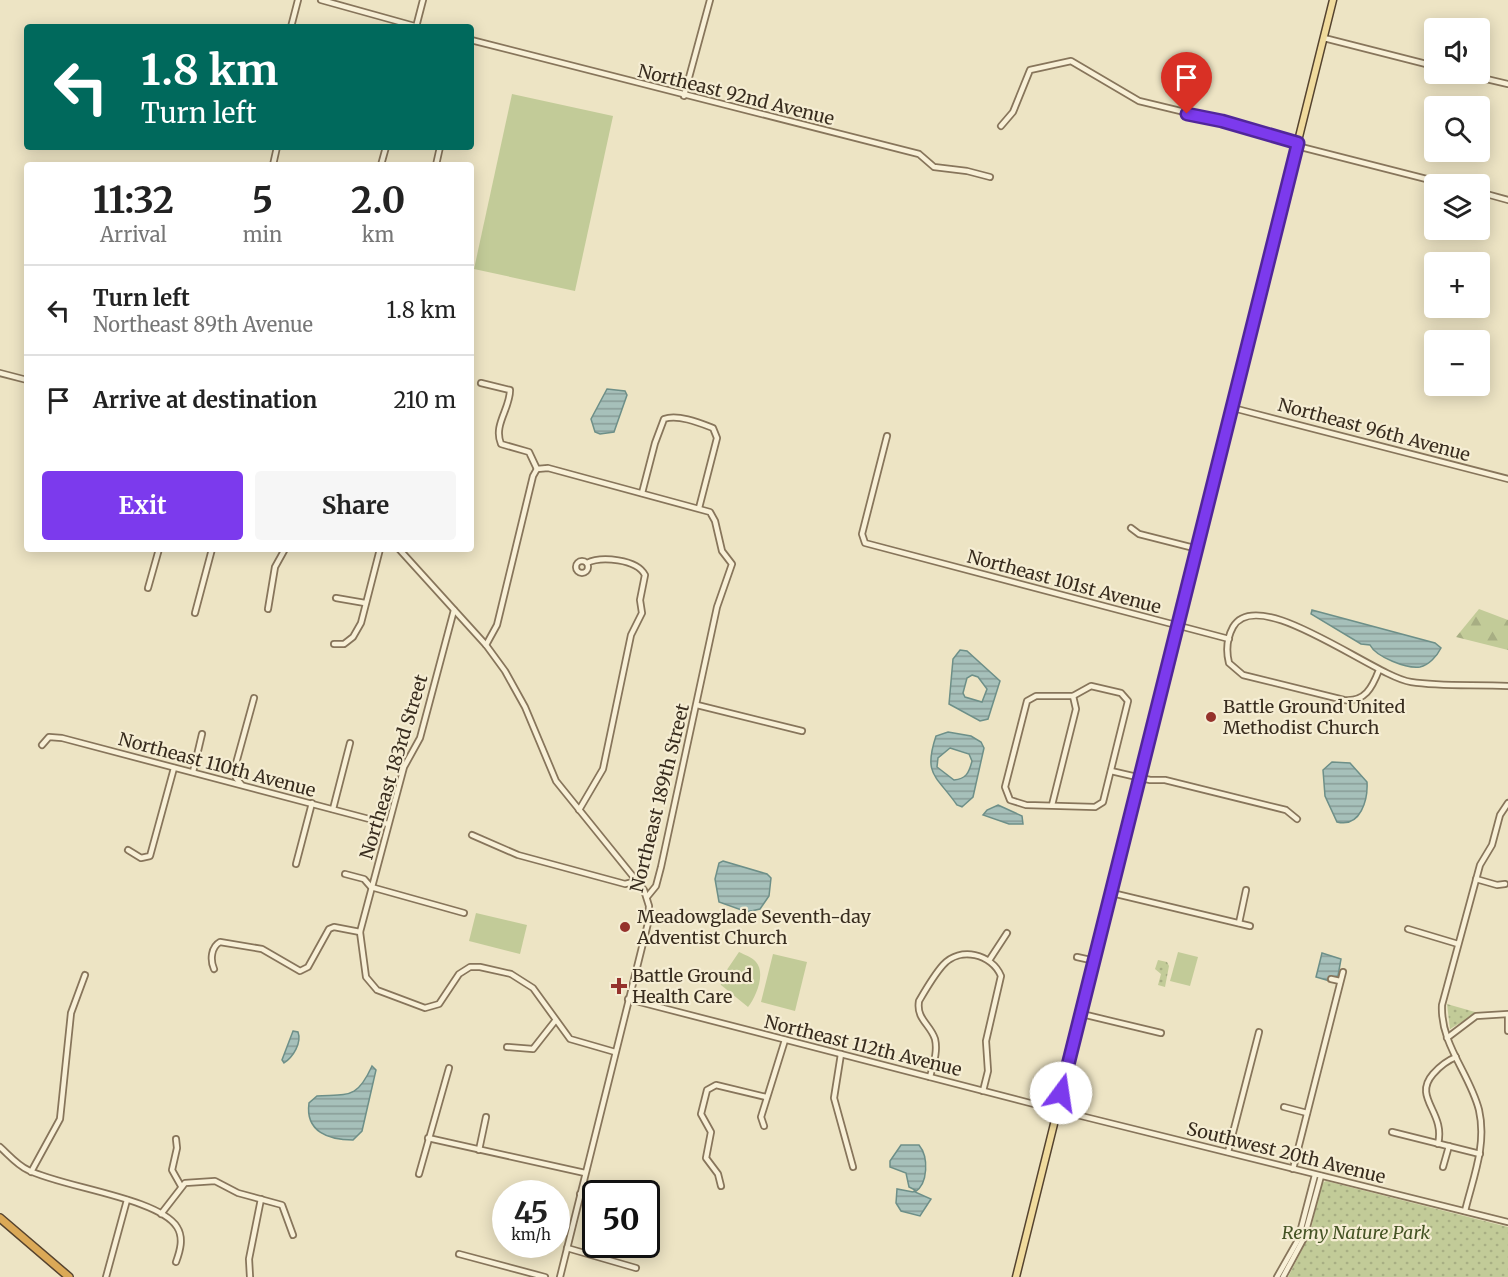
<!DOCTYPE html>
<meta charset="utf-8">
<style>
body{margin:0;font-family:Merriweather,serif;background:#f6f6f6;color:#222;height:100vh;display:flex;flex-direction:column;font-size:22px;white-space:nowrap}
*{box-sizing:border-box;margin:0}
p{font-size:20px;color:#767676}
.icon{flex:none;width:33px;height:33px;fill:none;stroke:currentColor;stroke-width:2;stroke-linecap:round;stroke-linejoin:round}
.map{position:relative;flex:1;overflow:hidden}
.panel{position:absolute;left:24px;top:162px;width:450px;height:390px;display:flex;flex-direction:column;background:#fff;border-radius:6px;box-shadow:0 3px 15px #0003}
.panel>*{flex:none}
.top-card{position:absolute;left:24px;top:24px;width:450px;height:126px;border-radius:6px;box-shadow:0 3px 15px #0003;background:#00695c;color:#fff;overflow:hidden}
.fabs{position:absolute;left:1424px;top:18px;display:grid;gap:12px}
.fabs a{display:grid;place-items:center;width:66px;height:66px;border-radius:6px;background:#fff;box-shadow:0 3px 15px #0003;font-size:30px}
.speed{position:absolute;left:492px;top:1180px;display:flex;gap:12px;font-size:30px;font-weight:700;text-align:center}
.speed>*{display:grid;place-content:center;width:78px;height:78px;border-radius:50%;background:#fff;box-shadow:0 3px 15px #0003;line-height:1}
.speed small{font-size:15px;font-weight:400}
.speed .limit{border:3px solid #111;border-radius:9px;background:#fff;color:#111}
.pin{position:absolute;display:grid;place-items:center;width:51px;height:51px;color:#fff;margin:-62px -26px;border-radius:50% 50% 50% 0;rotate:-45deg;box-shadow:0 0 6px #0007}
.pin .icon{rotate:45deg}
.me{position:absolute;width:66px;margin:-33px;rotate:14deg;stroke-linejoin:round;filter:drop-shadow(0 0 4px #0008)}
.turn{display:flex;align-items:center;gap:21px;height:126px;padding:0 18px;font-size:27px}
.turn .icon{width:78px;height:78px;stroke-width:2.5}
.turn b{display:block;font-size:42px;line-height:51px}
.eta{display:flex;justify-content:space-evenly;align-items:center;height:102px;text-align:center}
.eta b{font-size:36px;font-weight:700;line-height:42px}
.primary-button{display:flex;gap:12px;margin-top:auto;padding:12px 18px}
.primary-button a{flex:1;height:69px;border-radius:6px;background:#7c3aed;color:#fff;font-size:24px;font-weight:700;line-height:69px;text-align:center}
.primary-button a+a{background:#f6f6f6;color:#222}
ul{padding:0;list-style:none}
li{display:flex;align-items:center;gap:18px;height:90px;padding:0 18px;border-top:2px solid #e0e0e0}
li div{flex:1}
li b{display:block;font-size:22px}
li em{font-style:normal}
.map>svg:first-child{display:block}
.grass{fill:#c2cb98}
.forest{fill:url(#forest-firs)}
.park{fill:url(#park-dots)}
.water{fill:url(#water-rules);stroke:#6d8f88;stroke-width:1.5;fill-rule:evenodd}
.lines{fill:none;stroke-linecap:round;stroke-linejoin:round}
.minor-casing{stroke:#87755b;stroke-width:8}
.major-casing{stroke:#55432f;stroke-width:9}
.highway-casing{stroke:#55432f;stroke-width:10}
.minor{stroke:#f8f0d7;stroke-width:4.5}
.major{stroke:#f0db9d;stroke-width:6}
.highway{stroke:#dba957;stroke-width:7}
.route-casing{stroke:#51269a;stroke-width:15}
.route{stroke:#7c3aed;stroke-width:10}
.poi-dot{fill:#95322c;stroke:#f5edd3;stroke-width:2}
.labels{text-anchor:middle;stroke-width:4.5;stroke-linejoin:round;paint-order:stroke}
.street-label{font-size:18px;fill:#382c1e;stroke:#f5edd3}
.poi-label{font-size:18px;fill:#382c1e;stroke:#f5edd3;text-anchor:start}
.park-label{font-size:18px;font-style:italic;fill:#455425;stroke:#f5edd3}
</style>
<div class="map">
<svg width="1508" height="1277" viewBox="0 0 1508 1277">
<defs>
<pattern id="forest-firs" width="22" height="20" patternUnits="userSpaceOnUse" patternTransform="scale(1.5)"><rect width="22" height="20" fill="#c2cb98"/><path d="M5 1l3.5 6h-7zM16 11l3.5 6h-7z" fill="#a7ae83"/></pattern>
<pattern id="park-dots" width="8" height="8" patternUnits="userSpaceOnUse" patternTransform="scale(1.5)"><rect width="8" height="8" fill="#c2cb98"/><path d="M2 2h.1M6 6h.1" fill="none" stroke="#a7ae83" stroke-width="1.8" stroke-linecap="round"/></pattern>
<pattern id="water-rules" width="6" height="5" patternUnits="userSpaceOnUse" patternTransform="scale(1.5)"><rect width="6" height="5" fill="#a6c0ba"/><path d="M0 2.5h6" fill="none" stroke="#889c97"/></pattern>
</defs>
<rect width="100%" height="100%" fill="#ede4c4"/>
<g class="grass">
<path d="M 512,94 L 613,116 L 575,291 L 474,269 Z"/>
<path d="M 476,913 L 527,925 L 520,954 L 469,941 Z"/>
<path d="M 739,952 C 745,955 752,957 756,962 C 766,973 756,997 748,1007 L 721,985 L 720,980 Z"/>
<path d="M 1178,952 L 1198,957 L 1190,986 L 1170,981 Z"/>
<path d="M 773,954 L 807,962 L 795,1011 L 761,1002 Z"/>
</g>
<path class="forest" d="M 1479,609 L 1508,620 L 1508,650 L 1456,637 Z"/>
<g class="park">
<path d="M 1158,960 L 1167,962 L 1169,966 L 1165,987 L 1158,985 L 1161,974 L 1155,969 Z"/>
<path d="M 1447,1004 L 1475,1012 L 1475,1014 L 1450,1029 Z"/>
<path d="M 1326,1181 L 1508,1227 L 1508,1277 L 1288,1277 L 1310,1234 L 1321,1184 Z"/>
</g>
<g class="water">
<path d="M 607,389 L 625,391 L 627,395 L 614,432 L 600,434 L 595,432 L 591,419 Z"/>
<path d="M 1312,610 L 1435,643 L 1441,648 C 1437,656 1429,665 1420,667 C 1407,669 1376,657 1370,645 L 1361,644 L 1311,614 Z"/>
<path d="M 960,650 L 967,651 L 1000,681 L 988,719 L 980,721 L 949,704 L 953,659 ZM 972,675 L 978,677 L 987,689 L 982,702 L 965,697 L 963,693 L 967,678 Z"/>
<path d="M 948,732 L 971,736 L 981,742 L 984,748 L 973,797 L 962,807 L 957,805 C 936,775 923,775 936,736 ZM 950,748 L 969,754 L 972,761 C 969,773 966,779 954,780 L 937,767 L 938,758 Z"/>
<path d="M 1332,762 L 1350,763 L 1367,782 C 1368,799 1361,828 1337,822 L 1325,796 L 1323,770 Z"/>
<path d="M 998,805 L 1022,816 L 1023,824 L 1009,824 L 983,815 L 987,810 Z"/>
<path d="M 723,861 L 767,874 L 771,878 L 769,896 L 760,909 L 747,912 L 719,902 L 715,879 L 719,863 Z"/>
<path d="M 1322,953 L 1341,959 L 1338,976 L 1332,977 L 1330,981 L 1316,977 Z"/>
<path d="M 293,1031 L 298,1032 C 302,1043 293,1057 284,1063 L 282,1060 Z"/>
<path d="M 372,1066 L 376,1070 L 362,1131 L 353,1140 C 329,1140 305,1132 309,1103 L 317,1096 C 349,1094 357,1099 372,1066 Z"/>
<path d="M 901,1145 L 919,1145 C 929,1157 928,1184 915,1192 L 931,1199 L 920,1216 L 901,1211 L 896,1203 L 897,1189 L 913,1192 L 915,1190 L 909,1187 L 906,1173 L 890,1167 L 890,1161 Z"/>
</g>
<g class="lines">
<defs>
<g id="minor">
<path d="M 321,0 L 418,27"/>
<path d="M 291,27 L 298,0"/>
<path d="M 416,27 L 423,0"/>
<path d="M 1324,38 L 1434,66"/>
<path d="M 471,40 L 919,154 L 934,167 L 967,171 L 990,177"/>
<path d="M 1465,74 L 1508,84"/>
<path d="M 684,96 L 710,0"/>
<path d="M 1001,126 L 1013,112 L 1030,70 L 1071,61 L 1139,101 L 1222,121 L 1297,143"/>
<path d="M 1297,146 L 1446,184"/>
<path d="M 273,165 L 277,147"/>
<path d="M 381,165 L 386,147"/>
<path d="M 436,165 L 440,147"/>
<path d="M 1479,192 L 1508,200"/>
<path d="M 0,373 L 27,380"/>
<path d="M 481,383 L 510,390 C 510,409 493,425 501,444 L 529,452 L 537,469"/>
<path d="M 1233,408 L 1508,479"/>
<path d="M 887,436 L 862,534 L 865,543 L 1229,639"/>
<path d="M 537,469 L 548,468 L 710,512 L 715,521 L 722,551 L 732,564 L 717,607 L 661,867 L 656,886 L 647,897"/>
<path d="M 642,493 L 655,443 L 664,419 C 678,414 700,423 713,428 L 717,438 L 699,508"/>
<path d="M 1131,528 L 1139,534 L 1198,549"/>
<path d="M 399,549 L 486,645 L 505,671 L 525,707 L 556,781 L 644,890 L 649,906 L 648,923 L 560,1277"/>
<circle cx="582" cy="567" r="6"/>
<path d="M 148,588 L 159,549"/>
<path d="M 336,598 L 365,603"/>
<path d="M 268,609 L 275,567 L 285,549"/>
<path d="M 454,610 L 420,738 L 404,767 L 360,932 L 366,977 L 377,990 L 425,1008 L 439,1004 L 459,974 L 470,967 L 480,967 L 511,974 L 533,988 L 570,1039 L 615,1052"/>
<path d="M 195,613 L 212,549"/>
<path d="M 334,644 L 344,644 L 353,637 L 361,623 L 380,549"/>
<path d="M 486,645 L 497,625 L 533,476 L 537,469"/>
<path d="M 1379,670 C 1372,688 1365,702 1344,700 L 1243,675 L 1229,663 C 1226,651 1227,638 1233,627 C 1258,583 1375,677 1411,682 C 1443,687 1476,684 1508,686"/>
<path d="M 1091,686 L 1121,693 L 1128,701 L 1103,802 L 1095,807 L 1026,805 L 1010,800 L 1005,787 L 1027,701 L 1036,696 L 1073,696 Z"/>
<path d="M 697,705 L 802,731"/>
<path d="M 42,745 L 49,737 L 62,738 L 388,824"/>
<path d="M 1111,771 L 1150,780 L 1165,780 L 1286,810 L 1297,819"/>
<path d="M 193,772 L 202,734"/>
<path d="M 241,784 L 236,778 L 235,767 L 254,698"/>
<path d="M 1052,805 L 1076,709 L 1073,696"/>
<path d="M 333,809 L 350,743"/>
<path d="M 579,810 L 603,769 L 631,635 L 642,613 L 640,600 L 645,575 C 637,559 601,556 587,563"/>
<path d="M 472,835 L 518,855 L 625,884 L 637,881"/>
<path d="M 128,850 L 141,858 L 150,856 L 174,768"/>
<path d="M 296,864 L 312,803"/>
<path d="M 345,874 L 364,879 L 371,887 L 464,913"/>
<path d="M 1476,879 L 1497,885 L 1505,884"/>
<path d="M 1112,893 L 1250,926"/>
<path d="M 1239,923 L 1246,890"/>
<path d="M 1408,929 L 1458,944"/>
<path d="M 1077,957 L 1095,961"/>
<path d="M 990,959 L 1007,933"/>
<path d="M 214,969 C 210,960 211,947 220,942 L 262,949 L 300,971 L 308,967 L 329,929 L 334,927 L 360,932"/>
<path d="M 1331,979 L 1340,981"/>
<path d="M 628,999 L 1057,1110 L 1508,1222"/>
<path d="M 1082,1014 L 1161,1033"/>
<path d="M 1508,1015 L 1508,1031"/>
<path d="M 1447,1038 L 1476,1016 L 1508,1014"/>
<path d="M 507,1047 L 533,1049 L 555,1021"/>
<path d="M 841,1054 L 834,1098 L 853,1167"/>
<path d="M 930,1077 C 933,1065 938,1052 935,1039 C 930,1024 916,1019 919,1001 C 926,989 934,975 943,965 C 960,946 992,954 1001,976 L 986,1041 L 988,1071 L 983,1091"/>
<path d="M 1284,1107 L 1307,1113"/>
<path d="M 764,1126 L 761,1117 L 785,1040"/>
<path d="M 1392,1132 L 1480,1154"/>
<path d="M 428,1138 L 585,1173"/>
<path d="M 176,1139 L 177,1148 L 172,1170 L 181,1186"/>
<path d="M 1438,1144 C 1446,1112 1412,1098 1433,1074 C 1440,1066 1446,1061 1456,1057"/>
<path d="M 0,1147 C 9,1155 17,1165 28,1170 C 61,1187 159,1198 177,1227 C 184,1238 180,1251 176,1262"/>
<path d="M 479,1150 L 486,1117"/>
<path d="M 1228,1152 L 1259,1032"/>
<path d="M 1443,1167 L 1449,1146"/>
<path d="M 1293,1169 L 1343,972"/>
<path d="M 31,1172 L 60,1119 L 71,1013 L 85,975"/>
<path d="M 419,1174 L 449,1068"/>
<path d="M 721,1186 L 718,1174 L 706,1158 L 711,1132 L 701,1114 L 707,1090 L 716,1085 L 766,1097"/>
<path d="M 580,1194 L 596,1197"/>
<path d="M 1465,1211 C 1473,1178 1487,1145 1479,1110 C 1470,1074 1440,1044 1442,1005 L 1480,865 L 1492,845 L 1500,815 L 1508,803"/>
<path d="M 161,1214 L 185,1183 L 215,1181 L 238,1193 L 282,1205 L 293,1235"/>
<path d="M 567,1248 L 636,1268"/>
<path d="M 459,1254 L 545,1277"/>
<path d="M 106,1277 L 127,1200"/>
<path d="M 250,1277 L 249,1259 L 261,1199"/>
<path d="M 1277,1277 L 1298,1240 L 1315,1175"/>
<path d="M 1283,1277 L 1304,1238 L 1321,1176"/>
</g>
<path id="major" d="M 1016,1277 L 1333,0"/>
<path id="highway" d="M 0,1218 L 69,1277"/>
</defs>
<use href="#minor" class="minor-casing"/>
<use href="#major" class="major-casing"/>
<use href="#highway" class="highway-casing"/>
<use href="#minor" class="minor"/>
<use href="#major" class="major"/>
<use href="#highway" class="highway"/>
</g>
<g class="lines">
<defs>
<path id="route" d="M 1061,1093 L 1298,143 L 1222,121 L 1187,114"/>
</defs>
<use href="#route" class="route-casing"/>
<use href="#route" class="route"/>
</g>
<g class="poi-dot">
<circle cx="1211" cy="717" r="6"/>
<circle cx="625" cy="927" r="6"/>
<path d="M616 977h6v6h6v6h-6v6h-6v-6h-6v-6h6z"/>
</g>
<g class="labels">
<g class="street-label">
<text transform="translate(736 95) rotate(14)" y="6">Northeast 92nd Avenue</text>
<text transform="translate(1374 430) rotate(15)" y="6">Northeast 96th Avenue</text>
<text transform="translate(1064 582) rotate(15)" y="6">Northeast 101st Avenue</text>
<text transform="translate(217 765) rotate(15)" y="6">Northeast 110th Avenue</text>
<text transform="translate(394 767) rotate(-73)" y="6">Northeast 183rd Street</text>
<text transform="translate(660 798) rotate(-76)" y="6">Northeast 189th Street</text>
<text transform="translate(863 1046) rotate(14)" y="6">Northeast 112th Avenue</text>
<text transform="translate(1286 1153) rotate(14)" y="6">Southwest 20th Avenue</text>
</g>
<g class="poi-label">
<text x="1223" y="713">Battle Ground United<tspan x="1223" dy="21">Methodist Church</tspan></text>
<text x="637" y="923">Meadowglade Seventh-day<tspan x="637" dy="21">Adventist Church</tspan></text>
<text x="632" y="982">Battle Ground<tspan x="632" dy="21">Health Care</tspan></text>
</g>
<g class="park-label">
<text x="1356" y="1239">Remy Nature Park</text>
</g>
</g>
</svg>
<div class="fabs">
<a><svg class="icon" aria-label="sound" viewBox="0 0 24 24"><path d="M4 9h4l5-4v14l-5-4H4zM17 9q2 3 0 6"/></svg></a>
<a><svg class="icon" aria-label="search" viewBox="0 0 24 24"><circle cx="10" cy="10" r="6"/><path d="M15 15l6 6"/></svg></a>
<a><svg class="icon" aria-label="layers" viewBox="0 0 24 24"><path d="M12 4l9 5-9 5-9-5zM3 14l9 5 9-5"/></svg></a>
<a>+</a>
<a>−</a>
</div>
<div class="speed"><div>45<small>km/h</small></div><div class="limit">50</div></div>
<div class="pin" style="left:1187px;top:114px;background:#d93025"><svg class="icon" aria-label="arrive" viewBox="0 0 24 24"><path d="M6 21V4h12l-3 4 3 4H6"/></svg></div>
<svg class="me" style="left:1061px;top:1093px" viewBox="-20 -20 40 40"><circle r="19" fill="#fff"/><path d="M0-13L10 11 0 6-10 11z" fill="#7c3aed"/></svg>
<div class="top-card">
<div class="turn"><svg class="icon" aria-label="left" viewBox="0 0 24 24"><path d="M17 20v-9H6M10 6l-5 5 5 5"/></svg><div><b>1.8 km</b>Turn left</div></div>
</div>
<section class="panel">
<div class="eta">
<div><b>11:32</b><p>Arrival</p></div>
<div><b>5</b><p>min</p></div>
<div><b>2.0</b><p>km</p></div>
</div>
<ul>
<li><svg class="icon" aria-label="left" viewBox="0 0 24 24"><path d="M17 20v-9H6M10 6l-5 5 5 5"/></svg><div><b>Turn left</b><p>Northeast 89th Avenue</p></div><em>1.8 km</em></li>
<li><svg class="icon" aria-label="arrive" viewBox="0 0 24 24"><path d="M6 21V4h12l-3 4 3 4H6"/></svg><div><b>Arrive at destination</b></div><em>210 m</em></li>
</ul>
<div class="primary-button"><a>Exit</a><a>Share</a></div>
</section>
</div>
